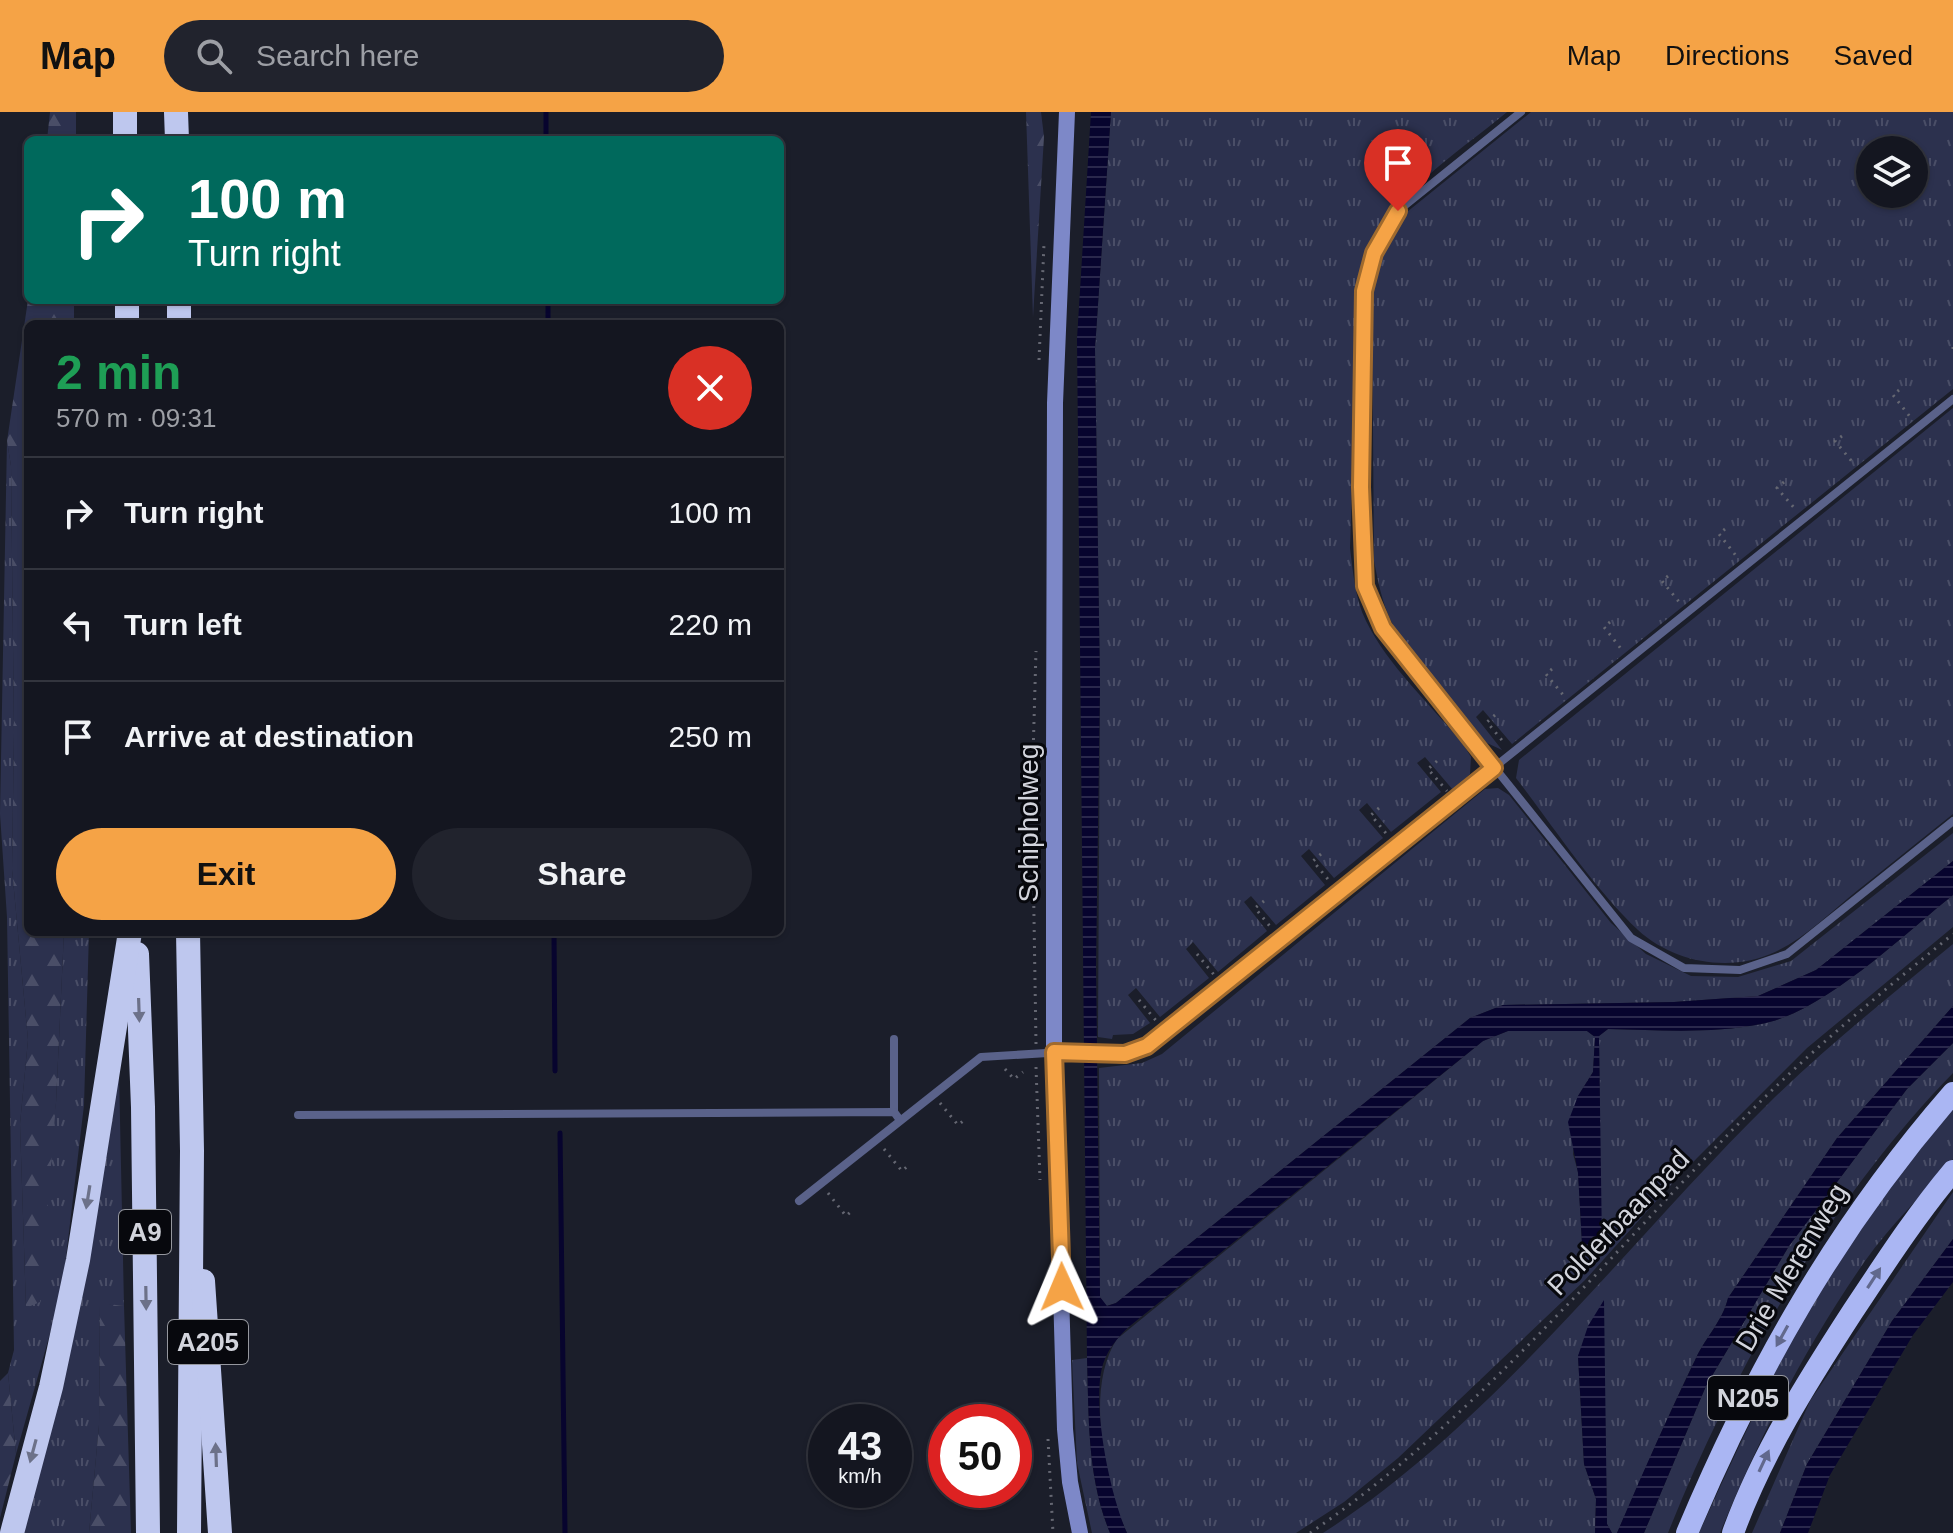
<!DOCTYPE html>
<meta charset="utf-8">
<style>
body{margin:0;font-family:Arial,sans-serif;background:#21232d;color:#f1f3f6;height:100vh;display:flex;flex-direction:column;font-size:30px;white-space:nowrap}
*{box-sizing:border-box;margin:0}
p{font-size:26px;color:#9d9fa5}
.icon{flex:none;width:44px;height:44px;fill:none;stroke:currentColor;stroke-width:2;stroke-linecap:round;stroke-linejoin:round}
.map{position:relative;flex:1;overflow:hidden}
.details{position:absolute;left:24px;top:208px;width:760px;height:616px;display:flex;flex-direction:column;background:#141620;border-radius:12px;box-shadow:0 2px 6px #0004,0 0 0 2px #33353e}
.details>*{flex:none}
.hud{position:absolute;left:24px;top:24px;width:760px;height:168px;border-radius:12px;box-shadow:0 2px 6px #0004,0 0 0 2px #33353e;background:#00695c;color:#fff;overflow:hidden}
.tools{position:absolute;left:1856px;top:24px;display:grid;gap:16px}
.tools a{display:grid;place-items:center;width:72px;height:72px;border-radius:50%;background:#141620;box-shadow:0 2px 6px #0004,0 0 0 2px #33353e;font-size:40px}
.speed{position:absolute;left:808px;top:1292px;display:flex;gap:16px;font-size:40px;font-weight:700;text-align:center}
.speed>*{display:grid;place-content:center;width:104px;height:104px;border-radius:50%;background:#141620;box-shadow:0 2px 6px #0004,0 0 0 2px #33353e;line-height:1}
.speed small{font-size:20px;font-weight:400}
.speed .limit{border:12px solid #d22;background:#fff;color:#111}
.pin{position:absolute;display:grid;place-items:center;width:68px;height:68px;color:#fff;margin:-82px -34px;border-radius:50% 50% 50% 0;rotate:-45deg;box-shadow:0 0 8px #0007}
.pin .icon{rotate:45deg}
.me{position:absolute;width:88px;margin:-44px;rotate:359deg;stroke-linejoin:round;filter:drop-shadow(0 0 6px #0008)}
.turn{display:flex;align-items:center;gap:28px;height:168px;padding:0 32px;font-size:36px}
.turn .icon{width:104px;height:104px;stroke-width:2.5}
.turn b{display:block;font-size:56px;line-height:68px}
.round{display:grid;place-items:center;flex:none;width:84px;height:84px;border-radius:42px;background:#21232d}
.headline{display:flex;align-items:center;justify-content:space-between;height:136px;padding:0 32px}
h1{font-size:48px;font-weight:700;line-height:60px;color:#1e9e55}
.primary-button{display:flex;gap:16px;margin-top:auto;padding:16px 32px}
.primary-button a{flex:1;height:92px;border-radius:48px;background:#f5a346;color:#111;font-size:32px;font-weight:700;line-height:92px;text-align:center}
.primary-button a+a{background:#21232d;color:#f1f3f6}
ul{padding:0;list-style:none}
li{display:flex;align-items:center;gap:24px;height:112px;padding:0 32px;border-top:2px solid #33353e}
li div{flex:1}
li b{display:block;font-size:30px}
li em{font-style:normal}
header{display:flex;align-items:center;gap:48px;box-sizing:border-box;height:112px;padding:0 40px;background:#f5a346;color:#111}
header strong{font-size:38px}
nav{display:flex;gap:44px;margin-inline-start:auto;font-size:28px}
.search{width:560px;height:72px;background:#21232d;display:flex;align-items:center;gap:20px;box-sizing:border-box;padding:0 28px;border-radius:44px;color:#9d9fa5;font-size:30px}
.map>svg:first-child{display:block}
.grass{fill:url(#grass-tufts);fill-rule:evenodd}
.forest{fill:url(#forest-firs)}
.water{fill:url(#water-rules)}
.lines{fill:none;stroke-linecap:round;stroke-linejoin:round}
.stream{stroke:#07042e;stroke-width:5}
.path{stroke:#656772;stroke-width:3;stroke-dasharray:2 6;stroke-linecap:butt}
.service{stroke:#5a628a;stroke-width:8}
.secondary{stroke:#7d88c8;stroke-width:16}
.trunk{stroke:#aab6f3;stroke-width:22}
.motorway{stroke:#bec7ee;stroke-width:24}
.oneway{fill:#6c7189}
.oneway2{fill:#61688c}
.route-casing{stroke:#9f6a2e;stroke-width:20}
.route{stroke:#f5a346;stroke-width:14}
.labels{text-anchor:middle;stroke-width:6;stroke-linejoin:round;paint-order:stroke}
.shield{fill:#07080d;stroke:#95979e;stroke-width:2}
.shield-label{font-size:26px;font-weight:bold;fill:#d2d4dc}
.street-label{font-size:28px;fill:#d2d4dc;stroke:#07080d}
</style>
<header>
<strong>Map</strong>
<div class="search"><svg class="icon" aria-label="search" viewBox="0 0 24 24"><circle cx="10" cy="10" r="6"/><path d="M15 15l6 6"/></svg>Search here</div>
<nav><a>Map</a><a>Directions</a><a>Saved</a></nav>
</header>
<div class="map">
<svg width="1953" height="1421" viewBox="0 0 1953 1421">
<defs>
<pattern id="grass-tufts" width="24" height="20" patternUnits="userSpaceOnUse" patternTransform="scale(2)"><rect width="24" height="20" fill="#2c314e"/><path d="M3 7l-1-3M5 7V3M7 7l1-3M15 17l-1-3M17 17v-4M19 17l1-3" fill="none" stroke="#4a4e67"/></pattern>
<pattern id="forest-firs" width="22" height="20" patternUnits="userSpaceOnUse" patternTransform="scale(2)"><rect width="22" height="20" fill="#2c314e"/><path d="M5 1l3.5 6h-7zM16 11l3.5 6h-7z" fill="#4a4e67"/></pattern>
<pattern id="water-rules" width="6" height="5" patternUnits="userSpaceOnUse" patternTransform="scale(2)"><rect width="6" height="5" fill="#07042e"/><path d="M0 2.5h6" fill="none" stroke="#2a284c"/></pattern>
</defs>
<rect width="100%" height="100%" fill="#1b1e2a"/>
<g class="grass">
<path d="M 1111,0 L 1507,0 C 1444,52 1379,88 1359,173 L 1350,436 C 1353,460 1355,487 1366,509 C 1388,554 1431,593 1463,632 L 1471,645 L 1470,662 L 1453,678 L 1425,645 L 1417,651 L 1441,680 L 1391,720 L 1367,691 L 1359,698 L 1383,726 L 1334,766 L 1309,737 L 1301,744 L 1325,773 L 1276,813 L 1251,784 L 1244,790 L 1267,819 L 1218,860 L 1193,830 L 1186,837 L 1209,866 L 1160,905 L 1136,876 L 1128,883 L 1150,911 L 1133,922 L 1113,923 L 1112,927 L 1098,925 L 1100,573 L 1095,237 Z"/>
<path d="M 1531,0 L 1953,0 L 1953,277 L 1512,632 L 1483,598 L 1476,605 L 1502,638 L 1487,631 C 1458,596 1410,548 1391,509 C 1382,490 1378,469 1374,449 L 1372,184 L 1381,145 L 1402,104 ZM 1870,38 L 1914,38 L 1914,82 L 1870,82 Z"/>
<path d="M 1953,296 L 1953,702 C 1921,727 1890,753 1858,778 C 1832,799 1805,826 1775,840 C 1731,861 1674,851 1638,818 C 1596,779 1552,713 1516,666 L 1519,648 Z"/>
<path d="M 7,329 L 11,354 L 14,620 L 12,757 L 28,928 L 20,1012 L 26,1196 L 56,991 L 64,820 L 89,820 L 84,993 L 62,1179 L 16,1342 L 8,1261 L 14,1238 L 7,805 L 0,702 Z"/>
<path d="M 1498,676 L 1509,683 L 1611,811 L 1646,842 L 1691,864 L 1738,865 L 1791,849 L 1953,721 L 1953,749 L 1816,858 L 1758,884 L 1674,890 L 1503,893 L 1470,906 L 1116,1191 L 1106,1194 L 1100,1185 L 1099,956 L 1142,951 L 1162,942 L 1485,677 Z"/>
<path d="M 1953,783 L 1953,815 L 1807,936 L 1679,1064 L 1585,1168 L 1398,1346 L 1344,1390 L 1296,1421 L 1127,1421 C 1104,1370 1085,1275 1117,1227 L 1483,929 L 1508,919 L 1587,919 L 1595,925 L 1593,960 L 1578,984 L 1573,1042 L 1578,1060 L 1582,1132 L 1601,1133 L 1599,924 L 1608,917 C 1659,918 1711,922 1761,912 C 1823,901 1903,823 1953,783 Z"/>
<path d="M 1953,832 L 1953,894 L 1837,1026 L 1728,1186 C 1723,1208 1706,1225 1696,1246 C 1668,1303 1643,1362 1617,1421 L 1612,1421 L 1607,1412 L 1603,1190 L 1578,1244 L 1584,1352 L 1596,1387 L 1595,1421 L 1323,1421 C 1492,1313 1627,1131 1769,991 C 1827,934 1890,884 1953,832 Z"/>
<path d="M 118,915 L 124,1194 L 100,1192 L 99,1313 L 89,1421 L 24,1421 Z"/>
<path d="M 1953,931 L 1953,961 C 1830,1087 1733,1258 1668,1421 L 1644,1421 L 1706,1274 L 1789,1134 L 1907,977 Z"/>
<path d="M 1953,994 L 1953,1047 C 1925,1081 1890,1113 1865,1149 C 1806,1234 1759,1325 1720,1421 L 1699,1421 C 1746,1318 1794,1214 1856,1119 C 1885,1075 1921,1035 1953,994 Z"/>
<path d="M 1953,1080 L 1953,1127 L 1892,1209 L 1807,1352 L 1780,1421 L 1752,1421 L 1810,1289 Z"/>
<path d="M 1087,1246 C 1089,1306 1087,1365 1110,1421 L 1092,1421 L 1077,1351 L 1072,1248 Z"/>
</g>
<g class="forest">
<path d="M 50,0 L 76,0 L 76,28 L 47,28 Z"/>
<path d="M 1026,0 L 1041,0 L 1044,25 L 1033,205 Z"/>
<path d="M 28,188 L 74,188 L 74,212 L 28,212 L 28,820 L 64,820 L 56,991 L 40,1190 L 26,1196 L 20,1012 L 28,928 L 12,757 L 14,620 L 11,354 L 7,329 Z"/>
<path d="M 100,1191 L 124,1194 L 131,1421 L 89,1421 L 99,1313 Z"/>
<path d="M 8,1261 L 16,1342 L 0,1406 L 0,1269 Z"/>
</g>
<g class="water">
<path d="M 1091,0 L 1111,0 L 1095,237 L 1100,573 L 1096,854 L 1100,1185 L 1107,1194 L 1116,1191 L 1470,906 L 1503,893 L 1674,890 L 1758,884 L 1816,858 L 1953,749 L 1953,783 C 1903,823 1823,901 1761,912 C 1711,922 1659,918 1608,917 L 1599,924 L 1602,1133 L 1582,1132 L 1578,1061 L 1568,1010 L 1578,984 L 1593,960 L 1595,925 L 1587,919 L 1508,919 L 1483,929 L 1136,1209 C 1122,1220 1109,1234 1103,1252 C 1091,1292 1110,1383 1127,1421 L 1110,1421 C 1087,1365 1089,1306 1087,1246 L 1077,227 Z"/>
<path d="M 1953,894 L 1953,931 L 1907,977 L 1789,1134 L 1706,1274 L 1644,1421 L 1617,1421 C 1642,1362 1668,1304 1696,1246 C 1706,1225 1723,1208 1728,1186 L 1837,1026 Z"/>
<path d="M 1953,1127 L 1953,1170 L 1913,1223 L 1830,1363 L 1808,1421 L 1780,1421 L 1807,1352 L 1892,1209 Z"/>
<path d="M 1604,1188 L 1607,1412 L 1612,1421 L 1595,1421 L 1596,1387 L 1584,1352 L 1578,1244 L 1588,1214 Z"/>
</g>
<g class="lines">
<g class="stream">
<path d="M 546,0 L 546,28"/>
<path d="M 548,188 L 548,212"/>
<path d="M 554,820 L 555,959"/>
<path d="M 560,1021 L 565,1421"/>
</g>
<g class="path">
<path d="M 1953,235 L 1953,239"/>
<path d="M 1039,248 L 1044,132"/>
<path d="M 1899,278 L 1893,283 L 1911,306"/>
<path d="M 1842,324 L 1835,329 L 1854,352"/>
<path d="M 1784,370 L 1777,376 L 1796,398"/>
<path d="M 1725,417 L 1719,422 L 1737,445"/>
<path d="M 1668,464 L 1662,469 L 1680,491"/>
<path d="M 1610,510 L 1604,515 L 1622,538"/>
<path d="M 1552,557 L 1546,562 L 1564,584"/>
<path d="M 1495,603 L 1487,610 L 1505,632"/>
<path d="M 1437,649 L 1428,657 L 1447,679"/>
<path d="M 1379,696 L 1371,703 L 1389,725"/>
<path d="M 1321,742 L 1313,749 L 1331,771"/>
<path d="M 1264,789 L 1255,796 L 1273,818"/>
<path d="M 1197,842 L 1215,864"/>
<path d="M 1139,888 L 1158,911"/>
<path d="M 1036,932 L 1032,680 L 1036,539"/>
<path d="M 1036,955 L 1040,1068"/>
<path d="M 1005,957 L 1014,967 L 1023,960"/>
<path d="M 940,991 L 958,1013 L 967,1006"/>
<path d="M 884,1037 L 902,1059 L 910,1052"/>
<path d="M 828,1081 L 846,1104 L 854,1097"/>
<path d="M 1048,1327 L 1053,1421"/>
<path d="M 1310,1421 C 1478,1306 1606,1146 1748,1002 C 1812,937 1882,880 1953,822"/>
</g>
<g class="service">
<path d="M 1521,0 L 1398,99 L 1374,141 L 1364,179 L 1361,375 L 1365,474 L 1383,516 L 1631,826 L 1684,856 L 1740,858 L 1787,842 L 1953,709"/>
<path d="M 894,927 L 894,1000"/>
<path d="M 298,1003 L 894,1000 L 900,1008"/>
<path d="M 799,1089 L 981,945 L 1080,939 L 1125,942 L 1147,934 L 1953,287"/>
</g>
<path class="secondary" d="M 1067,0 L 1055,291 L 1054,647 L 1054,940 L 1065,1317 L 1070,1370 L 1080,1421"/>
<g class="trunk">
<path d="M 1687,1421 C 1755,1259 1837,1114 1953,981"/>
<path d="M 1733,1421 C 1762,1341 1807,1270 1853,1199 C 1885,1151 1916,1103 1953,1059"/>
</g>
<g class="motorway">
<path d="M 125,0 L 125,28"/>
<path d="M 176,0 L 177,28"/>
<path d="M 127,188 L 127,212"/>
<path d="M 179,188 L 179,212"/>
<path d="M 188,820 L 192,1039 L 189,1421"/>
<path d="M 137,842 L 143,995 L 148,1421"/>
<path d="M 203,1169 L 220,1421"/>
<path d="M 12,1421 L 51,1275 L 78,1148 L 130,820"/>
</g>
</g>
<defs><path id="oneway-solid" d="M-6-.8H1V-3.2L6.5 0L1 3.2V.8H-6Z" transform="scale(2)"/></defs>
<g class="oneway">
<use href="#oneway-solid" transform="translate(139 898) rotate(88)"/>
<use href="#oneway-solid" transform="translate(88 1085) rotate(99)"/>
<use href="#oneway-solid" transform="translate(146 1186) rotate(89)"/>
<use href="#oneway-solid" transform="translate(33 1339) rotate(105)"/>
<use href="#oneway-solid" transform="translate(216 1343) rotate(-92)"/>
</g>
<g class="oneway2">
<use href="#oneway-solid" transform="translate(1874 1166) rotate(-57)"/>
<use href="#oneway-solid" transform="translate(1782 1224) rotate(119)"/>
<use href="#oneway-solid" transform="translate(1764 1349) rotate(-65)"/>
</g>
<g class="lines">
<defs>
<path id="route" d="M 1062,1175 L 1054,940 L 1125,942 L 1147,934 L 1494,656 L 1383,516 L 1365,474 L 1361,375 L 1364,179 L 1374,141 L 1398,99"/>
</defs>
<use href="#route" class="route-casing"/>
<use href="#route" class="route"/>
</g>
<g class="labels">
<g class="shield">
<rect x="119" y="1098" width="52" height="44" rx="6"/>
<rect x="168" y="1208" width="80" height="44" rx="6"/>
<rect x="1708" y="1264" width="80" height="44" rx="6"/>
</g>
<g class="shield-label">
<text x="145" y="1129">A9</text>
<text x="208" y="1239">A205</text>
<text x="1748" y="1295">N205</text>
</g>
<g class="street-label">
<text transform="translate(1028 711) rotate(-90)" y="10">Schipholweg</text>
<text transform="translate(1618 1110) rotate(-46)" y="10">Polderbaanpad</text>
<text transform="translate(1791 1155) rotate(-59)" y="10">Drie Merenweg</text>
</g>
</g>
</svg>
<div class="tools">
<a><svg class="icon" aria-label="layers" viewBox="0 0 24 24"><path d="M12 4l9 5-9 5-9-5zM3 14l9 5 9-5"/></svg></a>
</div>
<div class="speed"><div>43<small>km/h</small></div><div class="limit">50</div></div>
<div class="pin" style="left:1398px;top:99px;background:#d93025"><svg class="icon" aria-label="arrive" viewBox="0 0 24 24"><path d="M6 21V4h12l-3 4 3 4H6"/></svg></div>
<svg class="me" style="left:1062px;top:1175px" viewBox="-20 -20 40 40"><path d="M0-17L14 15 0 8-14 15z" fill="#f5a346" stroke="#fff" stroke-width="4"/></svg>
<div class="hud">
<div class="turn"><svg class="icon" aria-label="right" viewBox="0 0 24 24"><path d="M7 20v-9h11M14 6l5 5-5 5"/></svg><div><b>100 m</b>Turn right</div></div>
</div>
<section class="details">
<div class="headline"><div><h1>2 min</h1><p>570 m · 09:31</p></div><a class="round" style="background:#d93025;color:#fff"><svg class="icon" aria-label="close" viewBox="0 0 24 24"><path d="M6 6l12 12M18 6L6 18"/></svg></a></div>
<ul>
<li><svg class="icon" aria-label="right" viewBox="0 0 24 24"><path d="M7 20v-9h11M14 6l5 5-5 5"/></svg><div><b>Turn right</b></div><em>100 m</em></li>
<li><svg class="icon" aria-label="left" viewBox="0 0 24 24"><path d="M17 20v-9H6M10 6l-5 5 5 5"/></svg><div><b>Turn left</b></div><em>220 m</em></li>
<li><svg class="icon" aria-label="arrive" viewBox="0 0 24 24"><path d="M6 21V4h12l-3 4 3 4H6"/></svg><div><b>Arrive at destination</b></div><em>250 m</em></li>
</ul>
<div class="primary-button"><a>Exit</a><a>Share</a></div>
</section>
</div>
